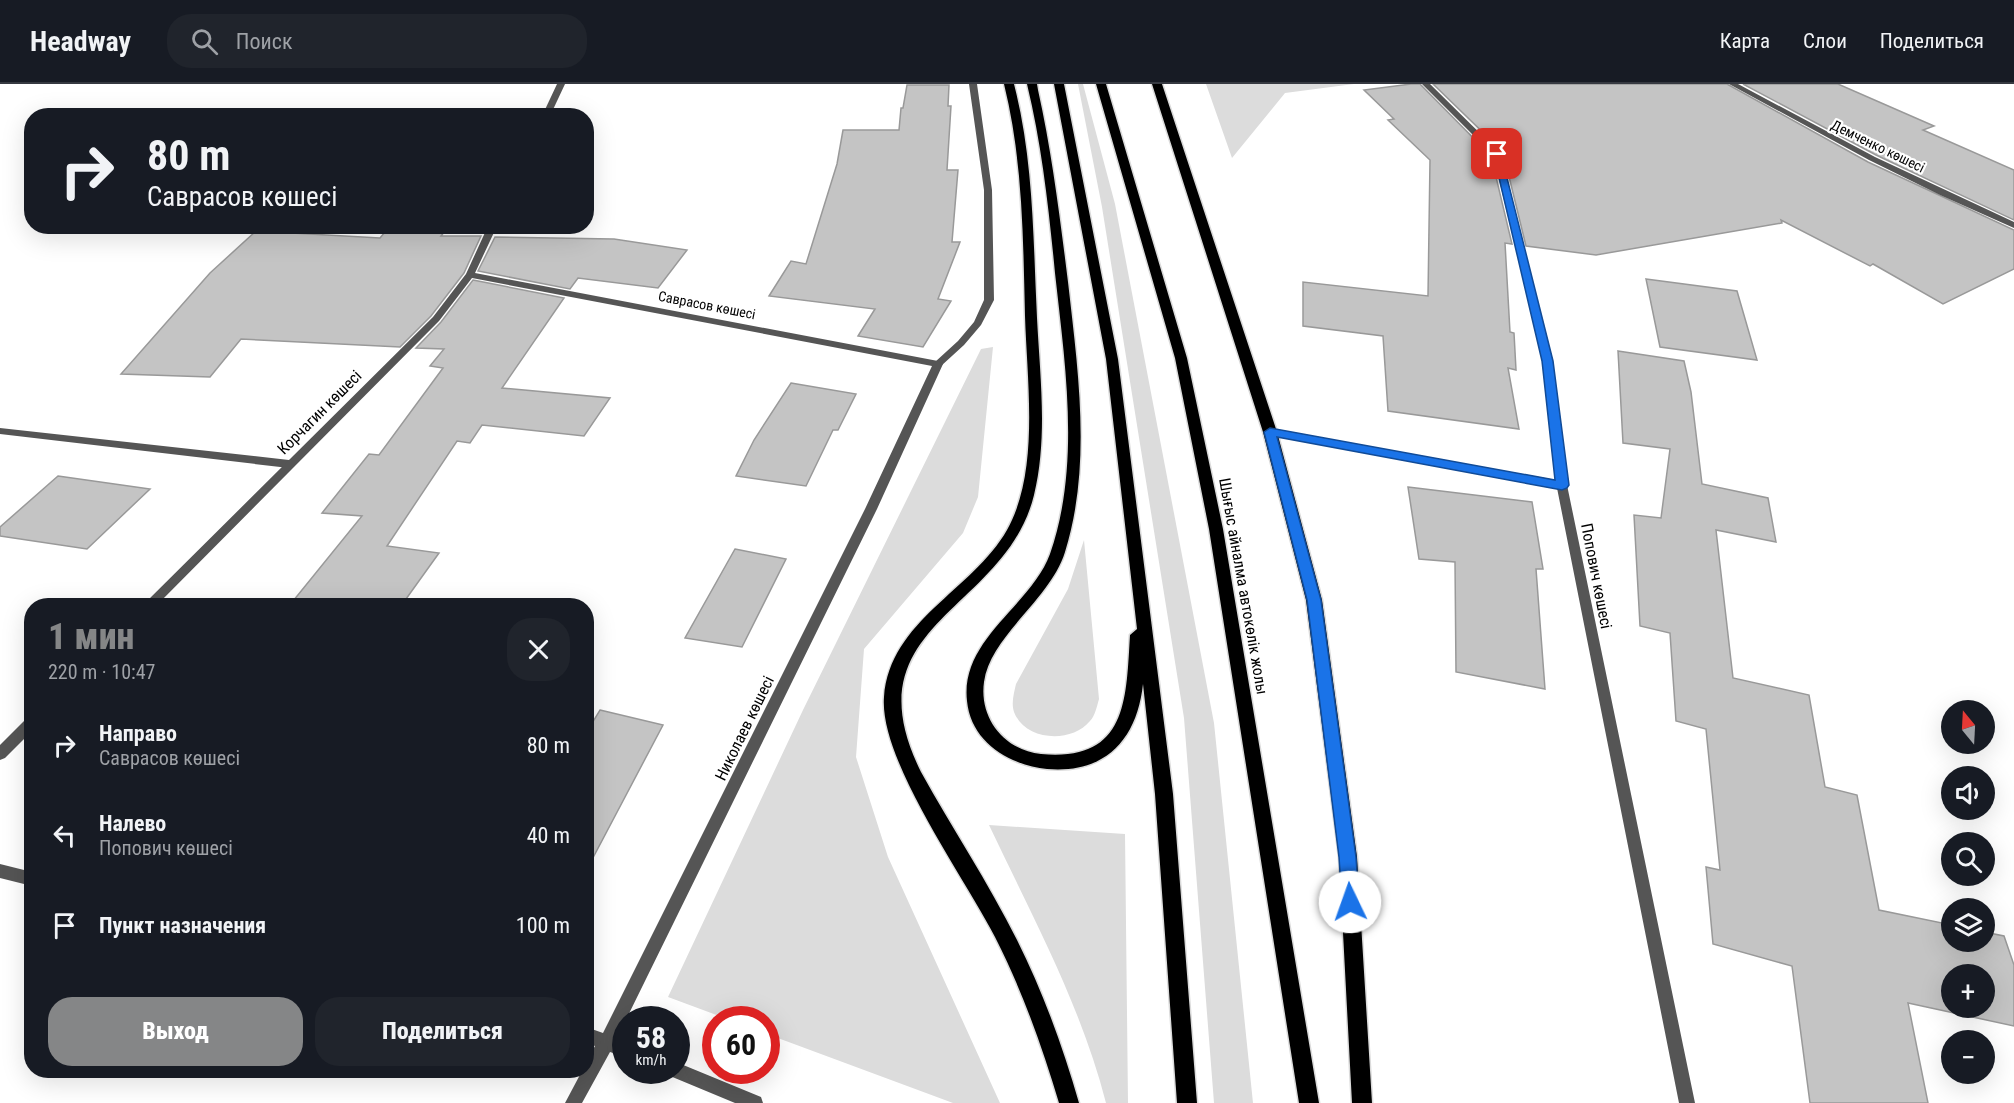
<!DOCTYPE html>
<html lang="ru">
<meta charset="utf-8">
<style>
body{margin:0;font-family:"Roboto Condensed",sans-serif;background:#20242c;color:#f1f3f6;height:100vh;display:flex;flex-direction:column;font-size:22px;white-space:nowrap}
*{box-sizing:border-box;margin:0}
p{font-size:20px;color:#9ea1a6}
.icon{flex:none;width:33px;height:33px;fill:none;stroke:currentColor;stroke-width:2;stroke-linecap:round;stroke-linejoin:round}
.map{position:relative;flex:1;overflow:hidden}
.sheet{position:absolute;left:24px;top:514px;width:570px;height:480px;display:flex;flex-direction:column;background:#171b24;border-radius:24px;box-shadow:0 6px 24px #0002}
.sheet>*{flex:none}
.hud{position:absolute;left:24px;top:24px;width:570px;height:126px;border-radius:24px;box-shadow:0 6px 24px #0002;background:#171b24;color:#f1f3f6;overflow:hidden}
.needle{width:39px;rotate:342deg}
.fabs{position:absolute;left:1941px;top:616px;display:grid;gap:12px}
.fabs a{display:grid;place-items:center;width:54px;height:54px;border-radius:50%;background:#171b24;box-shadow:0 6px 24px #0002;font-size:30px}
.speed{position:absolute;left:612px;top:922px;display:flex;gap:12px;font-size:30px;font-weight:700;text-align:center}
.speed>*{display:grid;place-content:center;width:78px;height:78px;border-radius:50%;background:#171b24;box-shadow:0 6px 24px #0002;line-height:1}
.speed small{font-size:15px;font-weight:400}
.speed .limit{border:9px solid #d22;background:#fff;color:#111}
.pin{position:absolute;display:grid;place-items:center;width:51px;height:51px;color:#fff;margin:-26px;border-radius:12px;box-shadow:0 3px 9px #0006}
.me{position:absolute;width:66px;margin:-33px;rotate:357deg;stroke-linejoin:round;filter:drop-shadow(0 0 4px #0008)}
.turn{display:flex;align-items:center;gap:21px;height:126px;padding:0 24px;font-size:27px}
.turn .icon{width:78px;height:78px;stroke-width:2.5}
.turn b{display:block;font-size:42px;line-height:51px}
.round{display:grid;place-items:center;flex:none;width:63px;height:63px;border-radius:24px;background:#20242c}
.summary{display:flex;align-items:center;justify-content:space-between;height:102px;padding:0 24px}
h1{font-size:36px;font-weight:800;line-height:45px;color:#858687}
.primary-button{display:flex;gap:12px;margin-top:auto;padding:12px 24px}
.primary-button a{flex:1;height:69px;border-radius:24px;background:#858687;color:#fff;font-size:24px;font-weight:800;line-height:69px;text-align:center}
.primary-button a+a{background:#20242c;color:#f1f3f6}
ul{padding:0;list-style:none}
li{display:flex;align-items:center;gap:18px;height:90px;padding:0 24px}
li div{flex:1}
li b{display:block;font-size:22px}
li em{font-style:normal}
header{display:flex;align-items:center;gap:36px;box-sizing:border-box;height:84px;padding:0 30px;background:#171b24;border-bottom:2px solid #363941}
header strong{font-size:28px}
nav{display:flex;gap:33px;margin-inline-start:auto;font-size:21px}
.search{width:420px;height:54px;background:#20242c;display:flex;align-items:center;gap:15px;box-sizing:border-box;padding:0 21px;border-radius:24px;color:#9ea1a6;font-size:22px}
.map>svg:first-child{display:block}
.green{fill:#dcdcdc}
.building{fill:#c4c4c4;stroke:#999;stroke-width:1.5;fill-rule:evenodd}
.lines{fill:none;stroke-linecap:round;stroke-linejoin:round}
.primary-casing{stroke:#dbdbdb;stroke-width:3}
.service{fill:#555;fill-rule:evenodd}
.minor{fill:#555;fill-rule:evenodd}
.tertiary{fill:#555;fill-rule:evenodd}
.primary{fill:#000;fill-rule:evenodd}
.route{fill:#1a73e8;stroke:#114b97;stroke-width:1.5}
.labels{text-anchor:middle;stroke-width:4.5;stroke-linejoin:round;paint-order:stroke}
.far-street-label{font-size:14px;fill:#000;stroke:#fff}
.street-label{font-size:16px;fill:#000;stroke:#fff}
</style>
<header>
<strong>Headway</strong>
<div class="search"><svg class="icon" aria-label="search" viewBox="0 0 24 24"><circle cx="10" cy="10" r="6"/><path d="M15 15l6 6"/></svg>Поиск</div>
<nav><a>Карта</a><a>Слои</a><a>Поделиться</a></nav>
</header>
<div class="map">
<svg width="2014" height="1019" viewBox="0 0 2014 1019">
<rect width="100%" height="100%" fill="#fff"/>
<g class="green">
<path d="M 1078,0 L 1083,0 L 1115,120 L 1214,639 L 1253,1019 L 1214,1019 L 1184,634 L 1102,123 Z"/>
<path d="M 1206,0 L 1354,0 L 1285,9 L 1232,74 Z"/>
<path d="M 993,263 L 978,413 L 963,449 L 864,565 L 856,673 L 888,773 L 1000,1019 L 953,1019 L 767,950 L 766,936 L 730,936 L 668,913 L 803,626 L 981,265 Z"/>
<path d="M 1084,456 L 1099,615 C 1097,622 1095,632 1090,637 C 1071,660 1025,657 1014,628 C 1011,619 1014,609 1016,600 L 1068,505 Z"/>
<path d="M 989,741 L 1125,750 L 1128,1019 L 1106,1019 C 1081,921 1032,832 989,741 Z"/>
</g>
<g class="building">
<path d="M 1411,0 L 1420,0 L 1491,72 L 1512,160 L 1505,159 L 1510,248 L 1514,249 L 1516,286 L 1508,284 L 1519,345 L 1388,327 L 1383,252 L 1303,242 L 1303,198 L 1428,212 L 1430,76 L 1388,36 L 1394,35 L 1364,6 Z"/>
<path d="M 1433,0 L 1727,0 L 1868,78 L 2014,146 L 2014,185 L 1943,220 L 1873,180 L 1870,182 L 1781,136 L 1782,139 L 1596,171 L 1526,162 L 1503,68 Z"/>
<path d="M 1743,0 L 1838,0 L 1934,42 L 1923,46 L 2014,86 L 2014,136 L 1876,71 Z"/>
<path d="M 907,1 L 949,1 L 948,22 L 951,22 L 947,86 L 958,86 L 952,158 L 960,158 L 938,215 L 951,217 L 923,263 L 858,252 L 875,225 L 769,212 L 791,177 L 806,180 L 837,80 L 843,46 L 899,46 L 901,24 L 903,24 Z"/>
<path d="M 390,142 L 449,142 L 441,152 L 481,152 L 464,189 L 431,232 L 400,263 L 241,255 L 210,293 L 121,290 L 210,189 L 256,147 L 380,154 Z"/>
<path d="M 495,153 L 614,155 L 687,166 L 658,204 L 578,194 L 570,205 L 478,187 Z"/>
<path d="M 1646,195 L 1737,207 L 1757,276 L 1660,263 Z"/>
<path d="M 473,196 L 564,214 L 502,304 L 610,314 L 584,352 L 482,341 L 470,359 L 457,357 L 387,462 L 439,469 L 401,522 L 289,522 L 362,432 L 322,429 L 369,370 L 379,371 L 443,284 L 430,282 L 444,265 L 416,264 L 441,238 Z"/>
<path d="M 1618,267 L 1684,277 L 1691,308 L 1702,400 L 1768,414 L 1776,458 L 1716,446 L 1733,594 L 1809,611 L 1825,703 L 1857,711 L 1879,826 L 1952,841 L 1952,858 L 1984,858 L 1984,848 L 2004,852 L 2014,881 L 2014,942 L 1908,919 L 1928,1019 L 1810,1019 L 1792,882 L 1713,860 L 1706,783 L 1720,786 L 1706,645 L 1676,637 L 1670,549 L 1640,542 L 1634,431 L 1661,434 L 1670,365 L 1623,359 ZM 1952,891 L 1984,891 L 1984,924 L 1952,924 Z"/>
<path d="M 791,299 L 856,310 L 838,346 L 833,346 L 806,402 L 736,392 L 754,356 Z"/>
<path d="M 58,392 L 150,405 L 87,465 L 0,452 L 0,443 Z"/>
<path d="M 1408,403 L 1532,418 L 1543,485 L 1536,485 L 1545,605 L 1456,588 L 1455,478 L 1419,475 Z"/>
<path d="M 735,465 L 786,475 L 742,563 L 685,554 Z"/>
<path d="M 600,626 L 663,641 L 586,787 L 586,649 Z"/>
</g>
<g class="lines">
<defs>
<g id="primary">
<path d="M 1004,0 L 1014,0 C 1034,78 1033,155 1037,234 C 1040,293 1048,353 1034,411 C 1005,529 847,539 921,688 C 952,744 988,798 1017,856 C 1043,908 1063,963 1079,1019 L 1059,1019 C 1042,962 1022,906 995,853 C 965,794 879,676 884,613 C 890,536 972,507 1007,446 C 1040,387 1027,298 1025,232 C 1023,153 1023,77 1004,0 Z"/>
<path d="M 1027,0 L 1037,0 L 1038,6 C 1052,69 1060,134 1068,198 C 1078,287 1092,381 1065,468 C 1050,516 990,552 984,598 C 979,634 1004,666 1041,670 C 1128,678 1126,615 1130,551 L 1137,545 L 1106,275 L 1054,0 L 1064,0 L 1118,275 L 1173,710 L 1197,1019 L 1177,1019 L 1155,710 L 1143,600 C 1137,655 1106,690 1047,685 C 1009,681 971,658 967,617 C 960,555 1031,522 1050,470 C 1081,381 1065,280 1055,189 C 1049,126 1042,62 1027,0 Z"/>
<path d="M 1096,0 L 1106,0 L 1187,274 L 1223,445 L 1319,1019 L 1299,1019 L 1209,445 L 1175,274 Z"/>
<path d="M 1152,0 L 1162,0 L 1277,348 L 1322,516 L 1357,773 L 1372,1019 L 1352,1019 L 1339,773 L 1306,516 L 1263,348 Z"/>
</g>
</defs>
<use href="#primary" class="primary-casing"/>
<g class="service">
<path d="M 969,0 L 977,0 L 992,106 L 994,216 L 981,241 L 964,261 L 941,282 L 938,283 L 933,280 L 935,278 L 958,257 L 974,238 L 984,216 L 984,106 Z"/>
<path d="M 0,344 L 289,376 L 294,380 L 289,384 L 0,350 Z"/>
</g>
<g class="minor">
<path d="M 557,0 L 565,0 L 550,32 L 542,32 Z"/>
<path d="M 1422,0 L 1430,0 L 1501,70 L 1553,277 L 1567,401 L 1695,1019 L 1679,1019 L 1557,404 L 1270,351 L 1265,348 L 1270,345 L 1556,396 L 1543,277 L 1493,71 Z"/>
<path d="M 488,142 L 497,142 L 475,189 L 938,277 L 943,280 L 877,425 L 617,954 L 626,957 L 626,973 L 610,968 L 582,1019 L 565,1019 L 582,987 L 586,987 L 586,978 L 595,962 L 586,959 L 586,943 L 603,949 L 865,425 L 932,282 L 472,194 L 439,237 L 156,522 L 142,522 L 433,233 L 466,190 Z"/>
<path d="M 32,633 L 32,647 L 5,674 L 0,676 L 0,661 L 27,634 Z"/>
<path d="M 0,780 L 32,788 L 32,802 L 0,794 Z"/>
<path d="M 676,978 L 761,1013 L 763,1019 L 735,1019 L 670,992 L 668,987 L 676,987 Z"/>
</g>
<path class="tertiary" d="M 1729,0 L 1738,0 L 1875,73 L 2014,138 L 2014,144 L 1940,111 L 1869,76 Z"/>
<use href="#primary" class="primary"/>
</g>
<path class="route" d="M 1493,68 L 1501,70 L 1553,277 L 1569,401 L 1567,404 L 1562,406 L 1277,353 L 1321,516 L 1356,773 L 1359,818 L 1356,823 L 1350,825 L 1344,823 L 1342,818 L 1339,773 L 1307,516 L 1264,348 L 1270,344 L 1555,396 L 1542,277 Z"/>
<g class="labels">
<g class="far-street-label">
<text transform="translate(1878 62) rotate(26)" y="5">Демченко көшесі</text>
<text transform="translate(707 221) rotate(11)" y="5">Саврасов көшесі</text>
</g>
<g class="street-label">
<text transform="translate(319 328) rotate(-45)" y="6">Корчагин көшесі</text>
<text transform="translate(1597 492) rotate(79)" y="6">Попович көшесі</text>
<text transform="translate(1244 502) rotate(80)" y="6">Шығыс айналма автокөлік жолы</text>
<text transform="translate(744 644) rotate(-64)" y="6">Николаев көшесі</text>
</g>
</g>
</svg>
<div class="fabs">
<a><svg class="needle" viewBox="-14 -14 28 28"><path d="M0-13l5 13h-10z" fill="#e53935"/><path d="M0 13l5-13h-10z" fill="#9ea1a6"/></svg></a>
<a><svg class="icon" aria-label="sound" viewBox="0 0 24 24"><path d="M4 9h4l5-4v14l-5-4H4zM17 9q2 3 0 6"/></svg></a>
<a><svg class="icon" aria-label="search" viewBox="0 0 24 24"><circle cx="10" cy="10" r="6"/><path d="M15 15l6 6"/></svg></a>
<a><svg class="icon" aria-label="layers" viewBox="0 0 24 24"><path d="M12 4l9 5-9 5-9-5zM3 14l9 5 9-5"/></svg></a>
<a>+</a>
<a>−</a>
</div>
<div class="speed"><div>58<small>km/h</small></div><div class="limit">60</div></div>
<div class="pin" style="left:1497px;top:70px;background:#d93025"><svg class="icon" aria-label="arrive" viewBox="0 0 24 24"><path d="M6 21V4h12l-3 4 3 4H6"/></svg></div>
<svg class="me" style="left:1350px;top:818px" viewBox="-20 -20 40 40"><circle r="19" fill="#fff"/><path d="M0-13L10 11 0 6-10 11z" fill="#1a73e8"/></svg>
<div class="hud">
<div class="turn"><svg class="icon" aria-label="right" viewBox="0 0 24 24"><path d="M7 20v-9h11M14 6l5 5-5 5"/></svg><div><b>80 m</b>Саврасов көшесі</div></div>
</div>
<section class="sheet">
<div class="summary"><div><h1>1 мин</h1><p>220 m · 10:47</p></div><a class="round"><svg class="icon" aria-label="close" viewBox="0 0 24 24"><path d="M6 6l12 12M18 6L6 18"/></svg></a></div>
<ul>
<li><svg class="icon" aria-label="right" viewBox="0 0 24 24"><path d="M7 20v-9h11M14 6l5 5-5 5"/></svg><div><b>Направо</b><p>Саврасов көшесі</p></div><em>80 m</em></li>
<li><svg class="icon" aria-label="left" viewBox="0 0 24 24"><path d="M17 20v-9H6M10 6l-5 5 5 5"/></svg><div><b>Налево</b><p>Попович көшесі</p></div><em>40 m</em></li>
<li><svg class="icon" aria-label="arrive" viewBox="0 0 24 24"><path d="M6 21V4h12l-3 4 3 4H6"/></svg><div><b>Пункт назначения</b></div><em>100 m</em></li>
</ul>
<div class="primary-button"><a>Выход</a><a>Поделиться</a></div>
</section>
</div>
